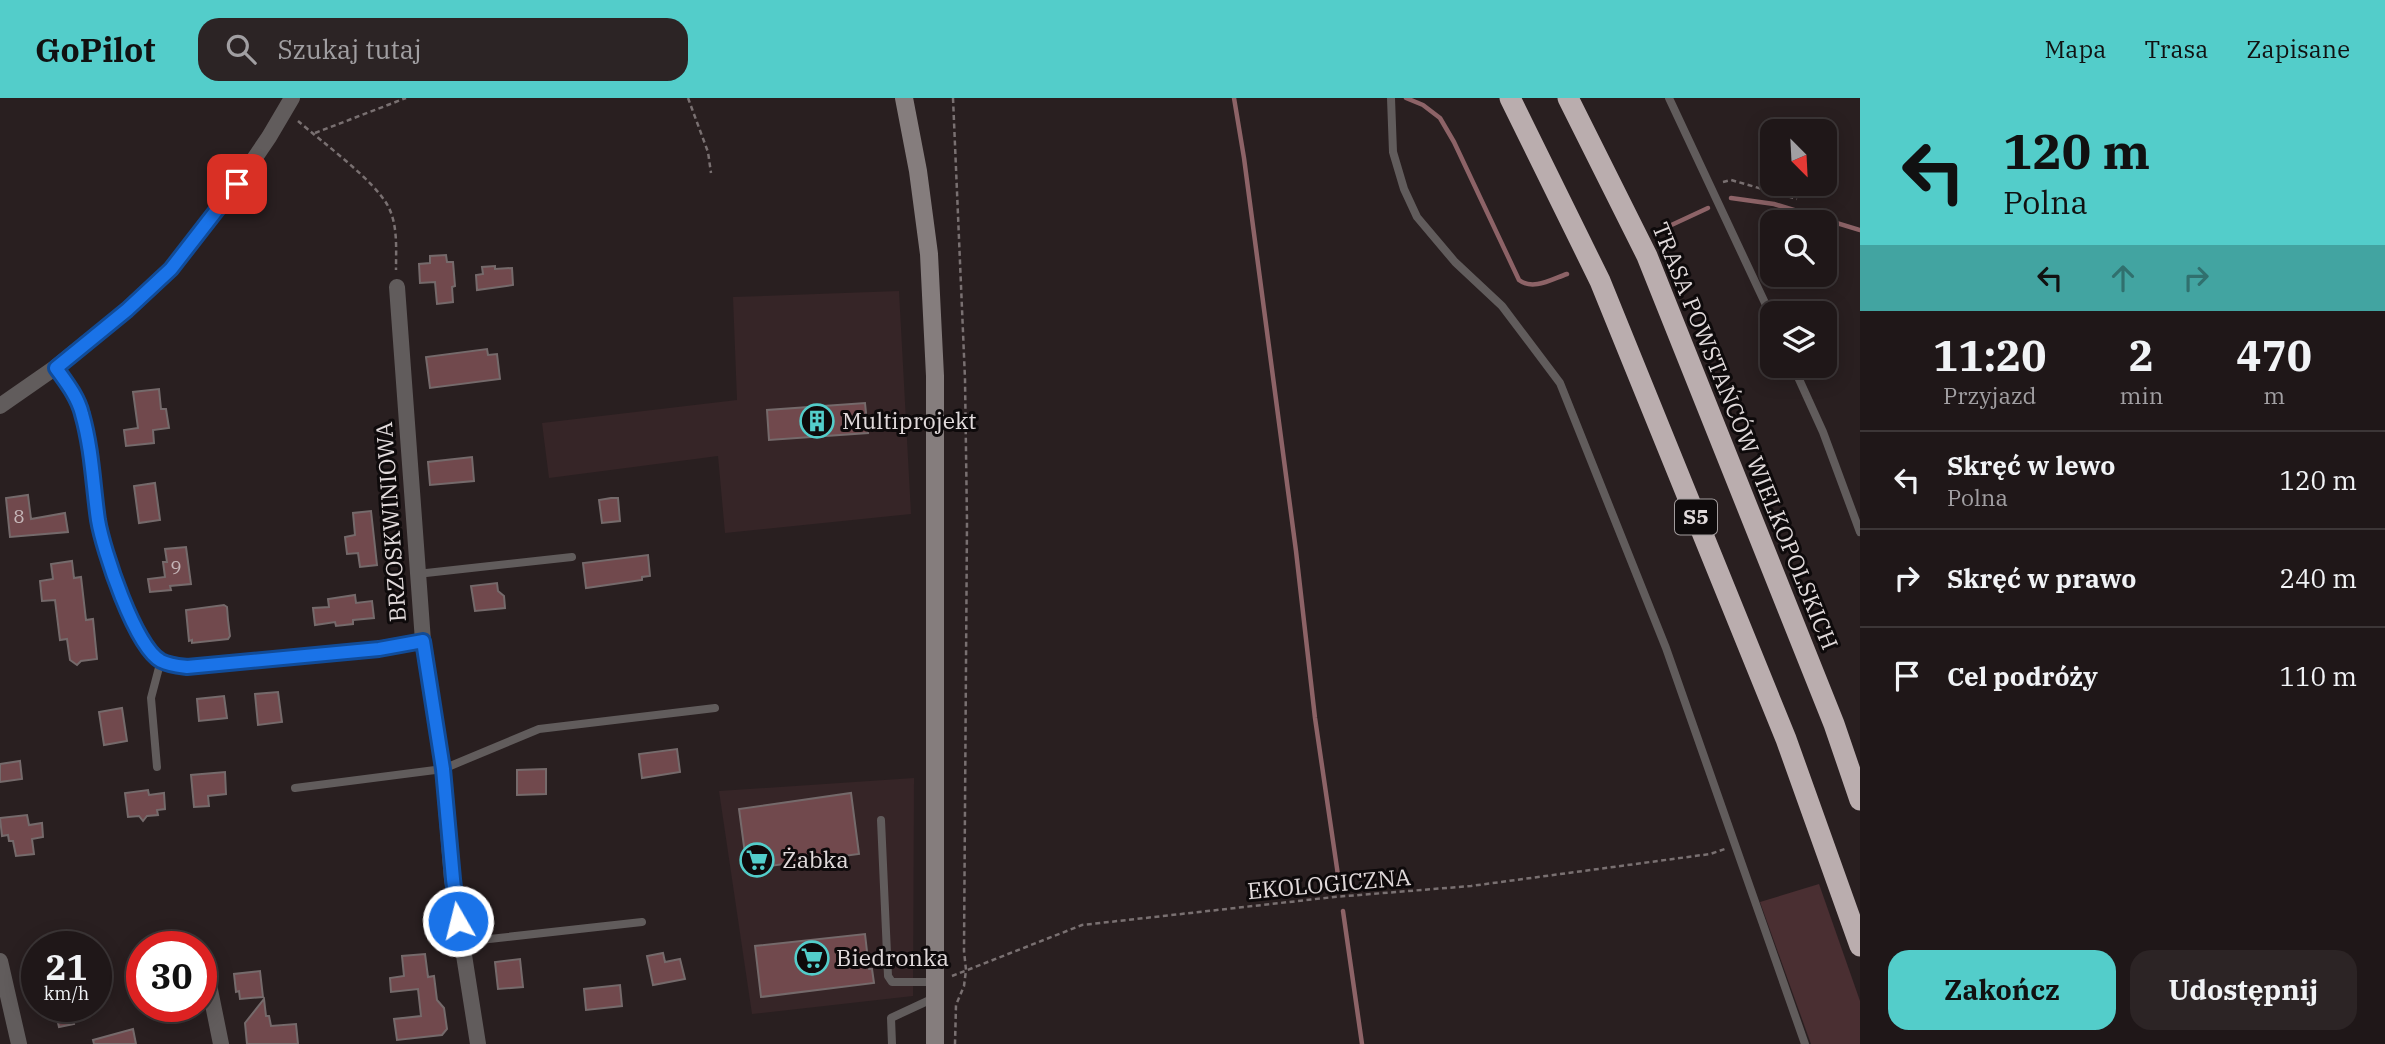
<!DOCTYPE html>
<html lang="pl">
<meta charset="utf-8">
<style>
body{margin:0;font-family:"IBM Plex Serif",serif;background:#2c2425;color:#f1f3f6;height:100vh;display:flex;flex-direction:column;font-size:26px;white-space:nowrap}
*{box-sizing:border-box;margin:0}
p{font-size:23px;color:#a19fa2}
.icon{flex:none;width:38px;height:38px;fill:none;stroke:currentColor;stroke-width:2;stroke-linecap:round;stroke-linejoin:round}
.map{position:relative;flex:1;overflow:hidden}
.sheet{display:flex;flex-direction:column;background:#1f1718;width:525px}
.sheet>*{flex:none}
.guide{background:#53cdca;color:#111;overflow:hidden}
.needle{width:46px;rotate:156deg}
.fabs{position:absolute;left:1760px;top:21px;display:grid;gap:14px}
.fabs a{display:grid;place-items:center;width:77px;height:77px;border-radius:14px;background:#1f1718;box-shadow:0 4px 18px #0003,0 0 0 2px #3c3637;font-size:35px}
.speed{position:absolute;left:21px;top:833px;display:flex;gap:14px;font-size:35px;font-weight:700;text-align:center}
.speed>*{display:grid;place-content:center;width:91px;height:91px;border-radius:50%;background:#1f1718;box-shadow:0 4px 18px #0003,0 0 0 2px #3c3637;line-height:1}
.speed small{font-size:18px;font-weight:400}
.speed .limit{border:10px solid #d22;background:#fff;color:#111}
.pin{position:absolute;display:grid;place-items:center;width:60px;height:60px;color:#fff;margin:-30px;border-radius:14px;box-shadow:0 4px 10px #0006}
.me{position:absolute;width:77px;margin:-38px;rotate:352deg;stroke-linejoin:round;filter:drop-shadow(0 0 5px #0008)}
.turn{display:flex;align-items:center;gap:24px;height:147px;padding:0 28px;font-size:32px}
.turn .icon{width:91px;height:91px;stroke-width:2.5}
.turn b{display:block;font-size:49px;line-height:60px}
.lanes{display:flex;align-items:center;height:66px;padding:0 28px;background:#0003;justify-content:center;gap:35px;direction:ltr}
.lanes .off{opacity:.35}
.eta{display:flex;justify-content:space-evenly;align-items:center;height:119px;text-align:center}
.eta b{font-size:42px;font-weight:700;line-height:49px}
.button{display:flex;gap:14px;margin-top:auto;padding:14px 28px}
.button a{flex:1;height:80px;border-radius:21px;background:#53cdca;color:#111;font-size:28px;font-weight:700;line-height:80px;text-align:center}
.button a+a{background:#2c2425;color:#f1f3f6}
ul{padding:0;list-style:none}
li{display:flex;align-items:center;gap:21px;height:98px;padding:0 28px;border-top:2px solid #3c3637}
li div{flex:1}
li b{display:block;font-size:26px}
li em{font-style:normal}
header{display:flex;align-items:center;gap:42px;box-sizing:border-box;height:98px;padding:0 35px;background:#53cdca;color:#111}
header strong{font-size:33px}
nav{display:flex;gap:38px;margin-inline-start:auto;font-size:24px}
.search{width:490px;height:63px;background:#2c2425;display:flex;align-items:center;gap:18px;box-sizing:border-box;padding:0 24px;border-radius:21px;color:#a19fa2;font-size:26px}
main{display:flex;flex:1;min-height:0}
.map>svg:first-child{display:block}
.built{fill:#362527}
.green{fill:#4a2f32}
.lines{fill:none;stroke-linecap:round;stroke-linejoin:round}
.stream{stroke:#8d6367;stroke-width:4.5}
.building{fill:#71494d;stroke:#756a6b;stroke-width:2}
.path{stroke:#797071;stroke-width:2.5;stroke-dasharray:5 3.5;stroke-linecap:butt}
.lane{stroke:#615c5c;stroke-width:8}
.street{stroke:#615c5c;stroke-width:16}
.secondary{stroke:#857d7d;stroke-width:18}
.highway{stroke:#baadae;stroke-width:21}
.route-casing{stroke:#114b97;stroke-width:18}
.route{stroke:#1a73e8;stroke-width:12}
.labels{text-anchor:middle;stroke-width:6;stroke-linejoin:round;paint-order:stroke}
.number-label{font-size:19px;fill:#c5b6b8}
.shield{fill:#0e0a0b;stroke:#a29c9d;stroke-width:2}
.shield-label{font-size:21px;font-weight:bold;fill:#e1dadb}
.poi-label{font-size:23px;fill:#e1dadb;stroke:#0e0a0b;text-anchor:start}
.street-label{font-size:23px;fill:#e1dadb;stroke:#0e0a0b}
</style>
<header>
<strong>GoPilot</strong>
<div class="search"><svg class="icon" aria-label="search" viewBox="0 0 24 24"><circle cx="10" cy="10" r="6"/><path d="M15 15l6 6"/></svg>Szukaj tutaj</div>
<nav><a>Mapa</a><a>Trasa</a><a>Zapisane</a></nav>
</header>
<main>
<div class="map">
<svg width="1860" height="946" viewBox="0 0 1860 946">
<rect width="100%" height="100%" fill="#291f20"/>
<g class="built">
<path d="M 899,193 L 911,416 L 725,435 L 718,358 L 549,380 L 542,325 L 737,302 L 733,199 Z"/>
<path d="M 914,680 L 913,898 L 752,916 L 719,693 Z"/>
</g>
<path class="green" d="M 1819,786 L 1860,903 L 1860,946 L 1811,946 L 1760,804 Z"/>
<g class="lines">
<g class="stream">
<path d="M 1234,0 L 1244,60 L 1296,453 L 1315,620 L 1339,784"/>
<path d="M 1406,0 L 1423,7 L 1440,20 L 1454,44 L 1519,182 C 1533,193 1552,181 1567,176"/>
<path d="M 1731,100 L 1774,106 L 1860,132"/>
<path d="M 1665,130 L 1708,110"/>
<path d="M 1343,813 L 1362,946"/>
</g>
</g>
<g class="building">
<path d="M 446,157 L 447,164 L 453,164 L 455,188 L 452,189 L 453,204 L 437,206 L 435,184 L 420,185 L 419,166 L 430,165 L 430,158 Z"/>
<path d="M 495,168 L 495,171 L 512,170 L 513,187 L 477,192 L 476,177 L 483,176 L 482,169 Z"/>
<path d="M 487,251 L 488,257 L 497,256 L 500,281 L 430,290 L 426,259 Z"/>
<path d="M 159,291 L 161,311 L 166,311 L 169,330 L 153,332 L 154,345 L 126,348 L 124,332 L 138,330 L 133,294 Z"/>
<path d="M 865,305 L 868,335 L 769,342 L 767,312 Z"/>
<path d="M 472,359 L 474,383 L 430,387 L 428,364 Z"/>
<path d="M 155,385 L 160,422 L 139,425 L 134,388 Z"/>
<path d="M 28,397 L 31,421 L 65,415 L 68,434 L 10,439 L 6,400 Z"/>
<path d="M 611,400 L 618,400 L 620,423 L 602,425 L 599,402 Z"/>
<path d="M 371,413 L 377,467 L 360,469 L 358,455 L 347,456 L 345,439 L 355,437 L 353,415 Z"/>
<path d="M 186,449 L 191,486 L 170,488 L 171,492 L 150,494 L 148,481 L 165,479 L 163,464 L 167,464 L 165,451 Z"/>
<path d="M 648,457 L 650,478 L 642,479 L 642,482 L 586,490 L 583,465 Z"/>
<path d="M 72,463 L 74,480 L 81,479 L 86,522 L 93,521 L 97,561 L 81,563 L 77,567 L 70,562 L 67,541 L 60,542 L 55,502 L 42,503 L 40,483 L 53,481 L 51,466 Z"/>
<path d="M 497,485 L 498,493 L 504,498 L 505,510 L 475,513 L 471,488 Z"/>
<path d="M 355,497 L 356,505 L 372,503 L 374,520 L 353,522 L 353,526 L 336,528 L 335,524 L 315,527 L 313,510 L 329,509 L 328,501 Z"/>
<path d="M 224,507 L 227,509 L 228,522 L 230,538 L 228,541 L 192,545 L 192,542 L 189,543 L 186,512 Z"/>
<path d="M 278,594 L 282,624 L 258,627 L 255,596 Z"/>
<path d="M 224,598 L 227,620 L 199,623 L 197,601 Z"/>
<path d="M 122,610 L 127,643 L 104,647 L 99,614 Z"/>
<path d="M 677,651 L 680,674 L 642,680 L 639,656 Z"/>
<path d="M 20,663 L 22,681 L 0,684 L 0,666 Z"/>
<path d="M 546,671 L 546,696 L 517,697 L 517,672 Z"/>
<path d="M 225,674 L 226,696 L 208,698 L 209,708 L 194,709 L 191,677 Z"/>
<path d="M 148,692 L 149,697 L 164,695 L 165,711 L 157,712 L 158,717 L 147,718 L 143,723 L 139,718 L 128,719 L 125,695 Z"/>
<path d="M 851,695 L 859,756 L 747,771 L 739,711 Z"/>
<path d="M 27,717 L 29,727 L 42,725 L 43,739 L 32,741 L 34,756 L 16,758 L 13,743 L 9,743 L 8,737 L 2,738 L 0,720 Z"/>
<path d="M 865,836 L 869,871 L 872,871 L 874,885 L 761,899 L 755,848 Z"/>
<path d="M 663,855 L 665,864 L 680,861 L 685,881 L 653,887 L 647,858 Z"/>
<path d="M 425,856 L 428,879 L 434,878 L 437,902 L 444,910 L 447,931 L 442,937 L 397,942 L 394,921 L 421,918 L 418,891 L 391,894 L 390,880 L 404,878 L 402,858 Z"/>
<path d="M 520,861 L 523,889 L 498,891 L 495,864 Z"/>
<path d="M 260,873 L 263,899 L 240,901 L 239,893 L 236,894 L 234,876 Z"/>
<path d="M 620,887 L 622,908 L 586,912 L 584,891 Z"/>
<path d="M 264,901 L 266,918 L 269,918 L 271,928 L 296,926 L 298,946 L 247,946 L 245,925 Z"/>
<path d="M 54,908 L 70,908 L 74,926 L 59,929 Z"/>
<path d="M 133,931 L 136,946 L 94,946 L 93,942 Z"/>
</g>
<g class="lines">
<g class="path">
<path d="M 688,0 L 708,54 L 711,75"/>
<path d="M 953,0 L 965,281 L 967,424 L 964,853 L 966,872 L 964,888 L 956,907 L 955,946"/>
<path d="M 298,23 C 322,44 374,82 388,108 C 398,127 396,151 396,172"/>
<path d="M 315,35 L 406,0"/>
<path d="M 1723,84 L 1731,82 L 1797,101"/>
<path d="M 952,878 L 1082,827 L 1334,799 L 1471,788 L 1710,756 L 1725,751"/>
</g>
<g class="lane">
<path d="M 1391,0 L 1393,54 L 1404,91 L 1417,119 L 1455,164 L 1502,208 L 1560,285 L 1666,550 L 1805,946"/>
<path d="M 1669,0 L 1773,222"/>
<path d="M 1793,268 L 1823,334 L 1860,434"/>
<path d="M 417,476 L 572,459"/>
<path d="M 157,669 L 151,600 L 161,562"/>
<path d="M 295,690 L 443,671 L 539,631 L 715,610"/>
<path d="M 881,722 L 888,878 L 892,884 L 934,884"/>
<path d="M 462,844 L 642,824"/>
<path d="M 892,946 L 891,920 L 934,900"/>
</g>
<g class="street">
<path d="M 397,189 L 423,543 L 443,671 L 452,781 L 478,946"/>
<path d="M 56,269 L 127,212 L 171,171 L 237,86 L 269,39 L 292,0"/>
<path d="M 0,308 L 56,269 C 66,284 77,299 82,316 C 92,351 93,387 98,423 C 103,452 135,549 161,563 C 169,567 179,568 187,569 L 378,551 L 423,543"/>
<path d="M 0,863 L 19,946"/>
<path d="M 206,872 L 221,946"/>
</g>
<path class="secondary" d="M 904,0 L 918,73 L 929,156 L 935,278 L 935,946"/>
<g class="highway">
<path d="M 1510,0 L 1600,183 L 1786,641 L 1860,848"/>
<path d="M 1568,0 L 1647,158 L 1834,626 L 1860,702"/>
</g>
</g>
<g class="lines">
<defs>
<path id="route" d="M 237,86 L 171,171 L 127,212 L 56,270 C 66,284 78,299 82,316 C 92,351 93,387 98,422 C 103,452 135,549 161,563 C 169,567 179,568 187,569 L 379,551 L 423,543 L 443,671 L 453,781 L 458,823"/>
</defs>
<use href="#route" class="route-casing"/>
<use href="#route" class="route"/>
</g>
<defs>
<symbol id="building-ring" viewBox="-11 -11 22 22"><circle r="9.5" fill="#0e0a0b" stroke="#53cdca" stroke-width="1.5"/><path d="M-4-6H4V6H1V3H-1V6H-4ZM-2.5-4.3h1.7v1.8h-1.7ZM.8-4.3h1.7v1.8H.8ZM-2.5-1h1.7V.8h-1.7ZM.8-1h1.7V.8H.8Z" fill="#53cdca"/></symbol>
<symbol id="supermarket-ring" viewBox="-11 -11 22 22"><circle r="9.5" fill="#0e0a0b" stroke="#53cdca" stroke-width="1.5"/><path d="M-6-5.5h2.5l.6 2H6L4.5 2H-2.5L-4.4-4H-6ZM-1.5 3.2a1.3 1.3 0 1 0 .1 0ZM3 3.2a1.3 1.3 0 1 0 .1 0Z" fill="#53cdca"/></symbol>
</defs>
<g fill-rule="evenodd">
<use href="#building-ring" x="798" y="304" width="38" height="38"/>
<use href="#supermarket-ring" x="738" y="743" width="38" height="38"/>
<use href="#supermarket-ring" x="793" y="841" width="38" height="38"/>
</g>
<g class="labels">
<g class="number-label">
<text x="19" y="425">8</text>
<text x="176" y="476">9</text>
</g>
<rect class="shield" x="1675" y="401.5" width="42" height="35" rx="5"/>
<g class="shield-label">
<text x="1696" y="426">S5</text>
</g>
<g class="poi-label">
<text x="842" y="331">Multiprojekt</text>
<text x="782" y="770">Żabka</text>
<text x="836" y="868">Biedronka</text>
</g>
<g class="street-label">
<text transform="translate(1745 338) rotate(68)" y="8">TRASA POWSTAŃCÓW WIELKOPOLSKICH</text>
<text transform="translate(391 424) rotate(-94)" y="8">BRZOSKWINIOWA</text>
<text transform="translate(1329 786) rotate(-5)" y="8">EKOLOGICZNA</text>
</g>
</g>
</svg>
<div class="fabs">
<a><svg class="needle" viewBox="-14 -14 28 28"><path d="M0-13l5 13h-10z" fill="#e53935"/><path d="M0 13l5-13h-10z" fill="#a19fa2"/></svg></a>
<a><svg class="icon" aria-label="search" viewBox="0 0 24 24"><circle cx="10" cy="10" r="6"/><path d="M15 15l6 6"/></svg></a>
<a><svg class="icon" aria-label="layers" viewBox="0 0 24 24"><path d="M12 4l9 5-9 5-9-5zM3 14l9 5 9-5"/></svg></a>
</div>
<div class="speed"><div>21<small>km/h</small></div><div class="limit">30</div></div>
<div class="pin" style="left:237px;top:86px;background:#d93025"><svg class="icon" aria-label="arrive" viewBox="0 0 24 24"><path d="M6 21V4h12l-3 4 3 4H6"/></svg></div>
<svg class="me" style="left:458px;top:823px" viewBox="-20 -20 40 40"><circle r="17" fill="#1a73e8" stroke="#fff" stroke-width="3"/><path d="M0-11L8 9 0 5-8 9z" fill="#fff"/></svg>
</div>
<section class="sheet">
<div class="guide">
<div class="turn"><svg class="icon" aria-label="left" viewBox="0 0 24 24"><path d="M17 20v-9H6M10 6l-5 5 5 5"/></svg><div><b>120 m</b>Polna</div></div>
<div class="lanes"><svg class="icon" aria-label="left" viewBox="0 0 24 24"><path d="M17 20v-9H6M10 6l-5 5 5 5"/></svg><svg class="icon off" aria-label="ahead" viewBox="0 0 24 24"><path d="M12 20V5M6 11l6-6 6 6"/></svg><svg class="icon off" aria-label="right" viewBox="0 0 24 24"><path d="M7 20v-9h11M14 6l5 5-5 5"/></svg></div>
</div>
<div class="eta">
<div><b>11:20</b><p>Przyjazd</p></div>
<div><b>2</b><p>min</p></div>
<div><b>470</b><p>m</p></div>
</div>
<ul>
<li><svg class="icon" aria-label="left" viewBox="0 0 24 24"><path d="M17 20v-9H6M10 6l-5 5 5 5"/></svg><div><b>Skręć w lewo</b><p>Polna</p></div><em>120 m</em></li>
<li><svg class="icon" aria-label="right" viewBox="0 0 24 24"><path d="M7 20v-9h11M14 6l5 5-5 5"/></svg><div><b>Skręć w prawo</b></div><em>240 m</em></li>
<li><svg class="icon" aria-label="arrive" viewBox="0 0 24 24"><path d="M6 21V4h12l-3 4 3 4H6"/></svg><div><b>Cel podróży</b></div><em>110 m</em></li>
</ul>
<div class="button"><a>Zakończ</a><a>Udostępnij</a></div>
</section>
</main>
